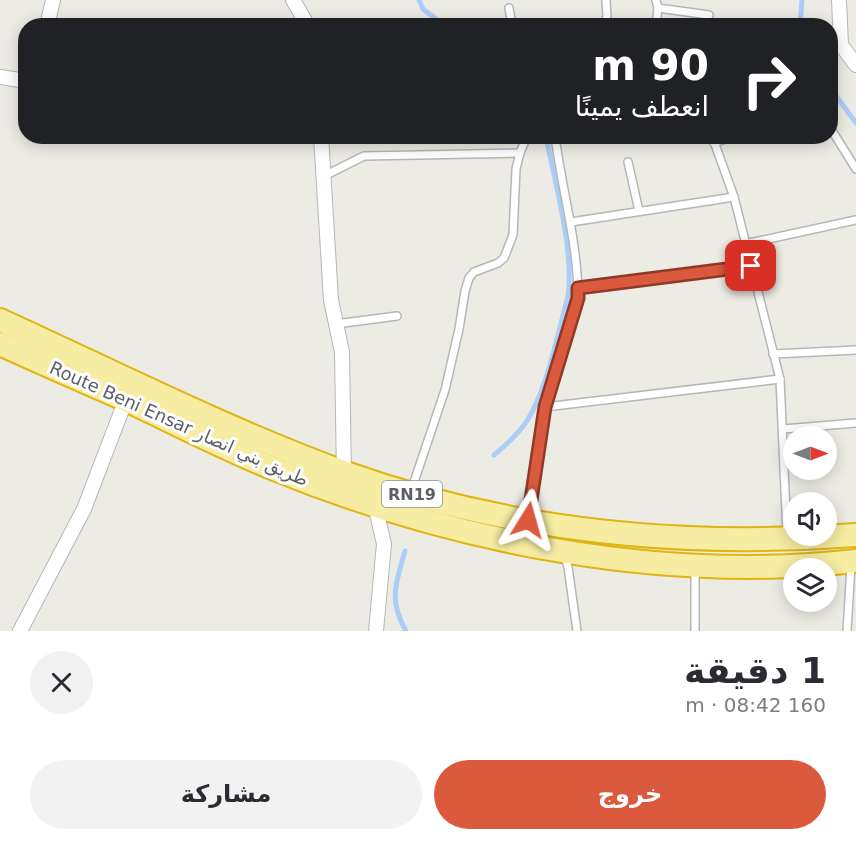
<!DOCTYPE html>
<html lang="ar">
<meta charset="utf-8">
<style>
body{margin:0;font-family:"DejaVu Sans","Noto Sans Arabic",sans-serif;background:#f2f2f3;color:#2b2b33;direction:rtl;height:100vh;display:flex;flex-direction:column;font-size:22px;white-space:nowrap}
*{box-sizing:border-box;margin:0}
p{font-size:20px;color:#7c7c81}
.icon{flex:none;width:33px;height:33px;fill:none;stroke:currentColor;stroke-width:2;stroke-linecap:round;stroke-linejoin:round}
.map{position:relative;height:631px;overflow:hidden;direction:ltr}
.details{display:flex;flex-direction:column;background:#fff;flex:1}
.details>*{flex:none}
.top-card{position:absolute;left:18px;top:18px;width:820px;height:126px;border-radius:24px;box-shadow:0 3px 15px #0003;direction:rtl;background:#202124;color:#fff;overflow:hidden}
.needle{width:39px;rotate:90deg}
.fabs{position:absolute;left:783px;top:426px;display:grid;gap:12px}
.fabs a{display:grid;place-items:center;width:54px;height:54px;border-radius:50%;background:#fff;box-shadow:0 3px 15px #0003;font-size:30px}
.pin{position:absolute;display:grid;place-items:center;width:51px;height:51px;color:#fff;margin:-26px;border-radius:12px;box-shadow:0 3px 9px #0006}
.me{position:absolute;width:66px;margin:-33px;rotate:8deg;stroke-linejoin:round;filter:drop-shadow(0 0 4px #0008)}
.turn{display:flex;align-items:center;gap:21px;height:126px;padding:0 30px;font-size:27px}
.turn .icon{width:78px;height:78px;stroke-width:2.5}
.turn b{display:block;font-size:42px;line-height:51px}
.round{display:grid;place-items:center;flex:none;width:63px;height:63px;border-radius:32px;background:#f2f2f3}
.head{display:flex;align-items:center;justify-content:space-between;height:102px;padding:0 30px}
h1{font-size:36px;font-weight:700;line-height:45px}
.action{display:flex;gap:12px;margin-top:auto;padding:12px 30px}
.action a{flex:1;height:69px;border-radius:36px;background:#db593d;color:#fff;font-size:24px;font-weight:700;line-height:69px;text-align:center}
.action a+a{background:#f2f2f3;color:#2b2b33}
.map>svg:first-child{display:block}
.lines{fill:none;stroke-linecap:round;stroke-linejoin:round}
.stream{stroke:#aacef8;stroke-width:5}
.service-casing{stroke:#b5b6ba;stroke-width:10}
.minor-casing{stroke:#b5b6ba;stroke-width:16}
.trunk-casing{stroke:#dfb413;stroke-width:26}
.service{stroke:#fff;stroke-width:7}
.minor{stroke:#fff;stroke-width:14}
.trunk{stroke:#f6eda2;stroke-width:22}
.route-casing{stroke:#8e3a28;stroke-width:15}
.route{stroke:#db593d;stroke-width:10}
.labels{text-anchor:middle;stroke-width:6;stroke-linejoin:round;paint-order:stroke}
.shield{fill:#fff;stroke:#8d8f92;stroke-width:1.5}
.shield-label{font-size:16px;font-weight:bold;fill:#5c5f63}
.street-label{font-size:18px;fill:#5c5f63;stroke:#fff}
</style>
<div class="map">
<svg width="856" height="631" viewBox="0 0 856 631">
<rect width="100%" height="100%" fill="#edece4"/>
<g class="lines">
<g class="stream">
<path d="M 419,0 L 423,9 L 445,26"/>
<path d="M 800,26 L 802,0"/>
<path d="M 831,89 L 856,123"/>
<path d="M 494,455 C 505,446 515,437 524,425 C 546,395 558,333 568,296 C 574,247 555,185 546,136"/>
<path d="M 405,551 C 396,583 388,600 406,631"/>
</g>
<defs>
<g id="service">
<path d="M 509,8 L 512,26"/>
<path d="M 658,8 L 709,15 L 702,26"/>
<path d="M 602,26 L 607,17 L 606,0"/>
<path d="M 656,26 L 658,8 L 656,0"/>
<path d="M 831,129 L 856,169"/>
<path d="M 712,136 L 734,197 L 780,379 L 787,535"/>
<path d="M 714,143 L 734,136"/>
<path d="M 628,162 L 639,211"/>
<path d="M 324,176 L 364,156 L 520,153"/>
<path d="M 571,222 L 734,197"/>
<path d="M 745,244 L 856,220"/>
<path d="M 578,288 L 751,265"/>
<path d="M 336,324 L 397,316"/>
<path d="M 773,354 L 856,350"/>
<path d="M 545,407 L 780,379"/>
<path d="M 783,429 L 856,423"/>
<path d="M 411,491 L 445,390 L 459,329 L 465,291 L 469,278 L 474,272 L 498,263 L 504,258 L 513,235 L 516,169 L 520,153 L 527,136"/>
<path d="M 528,516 L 545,407 L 578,298 C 578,243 562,191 555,136"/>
<path d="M 565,556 L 568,567 L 577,631"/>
<path d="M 695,568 L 695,631"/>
<path d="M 847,631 L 851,565"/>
</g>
<g id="minor">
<path d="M 293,0 L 308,26"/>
<path d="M 839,0 L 841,45 L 856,65"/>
<path d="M 47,26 L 53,0"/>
<path d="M 0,77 L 26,81"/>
<path d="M 321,136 L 331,300 L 342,352 L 344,478"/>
<path d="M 375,505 L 384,544 L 376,631"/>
<path d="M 20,631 L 84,509 L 128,394"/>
</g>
<g id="trunk">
<path d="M 0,320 C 114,372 226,429 343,472 C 507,531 683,548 856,535"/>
<path d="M 0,344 C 41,363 83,381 124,399 C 173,422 221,447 272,468 C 453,542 660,583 856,561"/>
</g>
</defs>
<use href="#service" class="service-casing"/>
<use href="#minor" class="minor-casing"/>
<use href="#trunk" class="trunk-casing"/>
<use href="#service" class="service"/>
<use href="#minor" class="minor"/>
<use href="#trunk" class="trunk"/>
</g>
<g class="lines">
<defs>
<path id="route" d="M 528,520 L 545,407 L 578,298 L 578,288 L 751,266"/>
</defs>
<use href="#route" class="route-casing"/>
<use href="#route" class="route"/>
</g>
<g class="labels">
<rect class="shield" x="382" y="481" width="60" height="26" rx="4.5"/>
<g class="shield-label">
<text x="412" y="500">RN19</text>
</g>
<g class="street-label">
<text transform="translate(179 424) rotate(24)" y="6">Route Beni Ensar طريق بني انصار</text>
</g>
</g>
</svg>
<div class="fabs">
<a><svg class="needle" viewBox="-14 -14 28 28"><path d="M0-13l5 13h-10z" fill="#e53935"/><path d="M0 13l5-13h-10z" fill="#7c7c81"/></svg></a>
<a><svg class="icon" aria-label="sound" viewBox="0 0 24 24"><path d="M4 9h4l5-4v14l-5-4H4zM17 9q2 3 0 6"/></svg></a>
<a><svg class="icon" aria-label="layers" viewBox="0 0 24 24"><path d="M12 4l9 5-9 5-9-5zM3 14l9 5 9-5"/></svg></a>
</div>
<div class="pin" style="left:751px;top:266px;background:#d93025"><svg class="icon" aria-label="arrive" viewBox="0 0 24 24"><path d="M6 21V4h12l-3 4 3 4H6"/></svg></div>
<svg class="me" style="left:528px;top:520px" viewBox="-20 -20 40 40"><path d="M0-17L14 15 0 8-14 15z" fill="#db593d" stroke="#fff" stroke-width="4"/></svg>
<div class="top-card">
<div class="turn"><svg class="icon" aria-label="right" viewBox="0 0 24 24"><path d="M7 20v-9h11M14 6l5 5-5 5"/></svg><div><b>90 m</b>انعطف يمينًا</div></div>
</div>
</div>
<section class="details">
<div class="head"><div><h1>1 دقيقة</h1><p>160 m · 08:42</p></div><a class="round"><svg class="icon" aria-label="close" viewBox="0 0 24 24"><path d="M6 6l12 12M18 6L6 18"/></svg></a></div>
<div class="action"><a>خروج</a><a>مشاركة</a></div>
</section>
